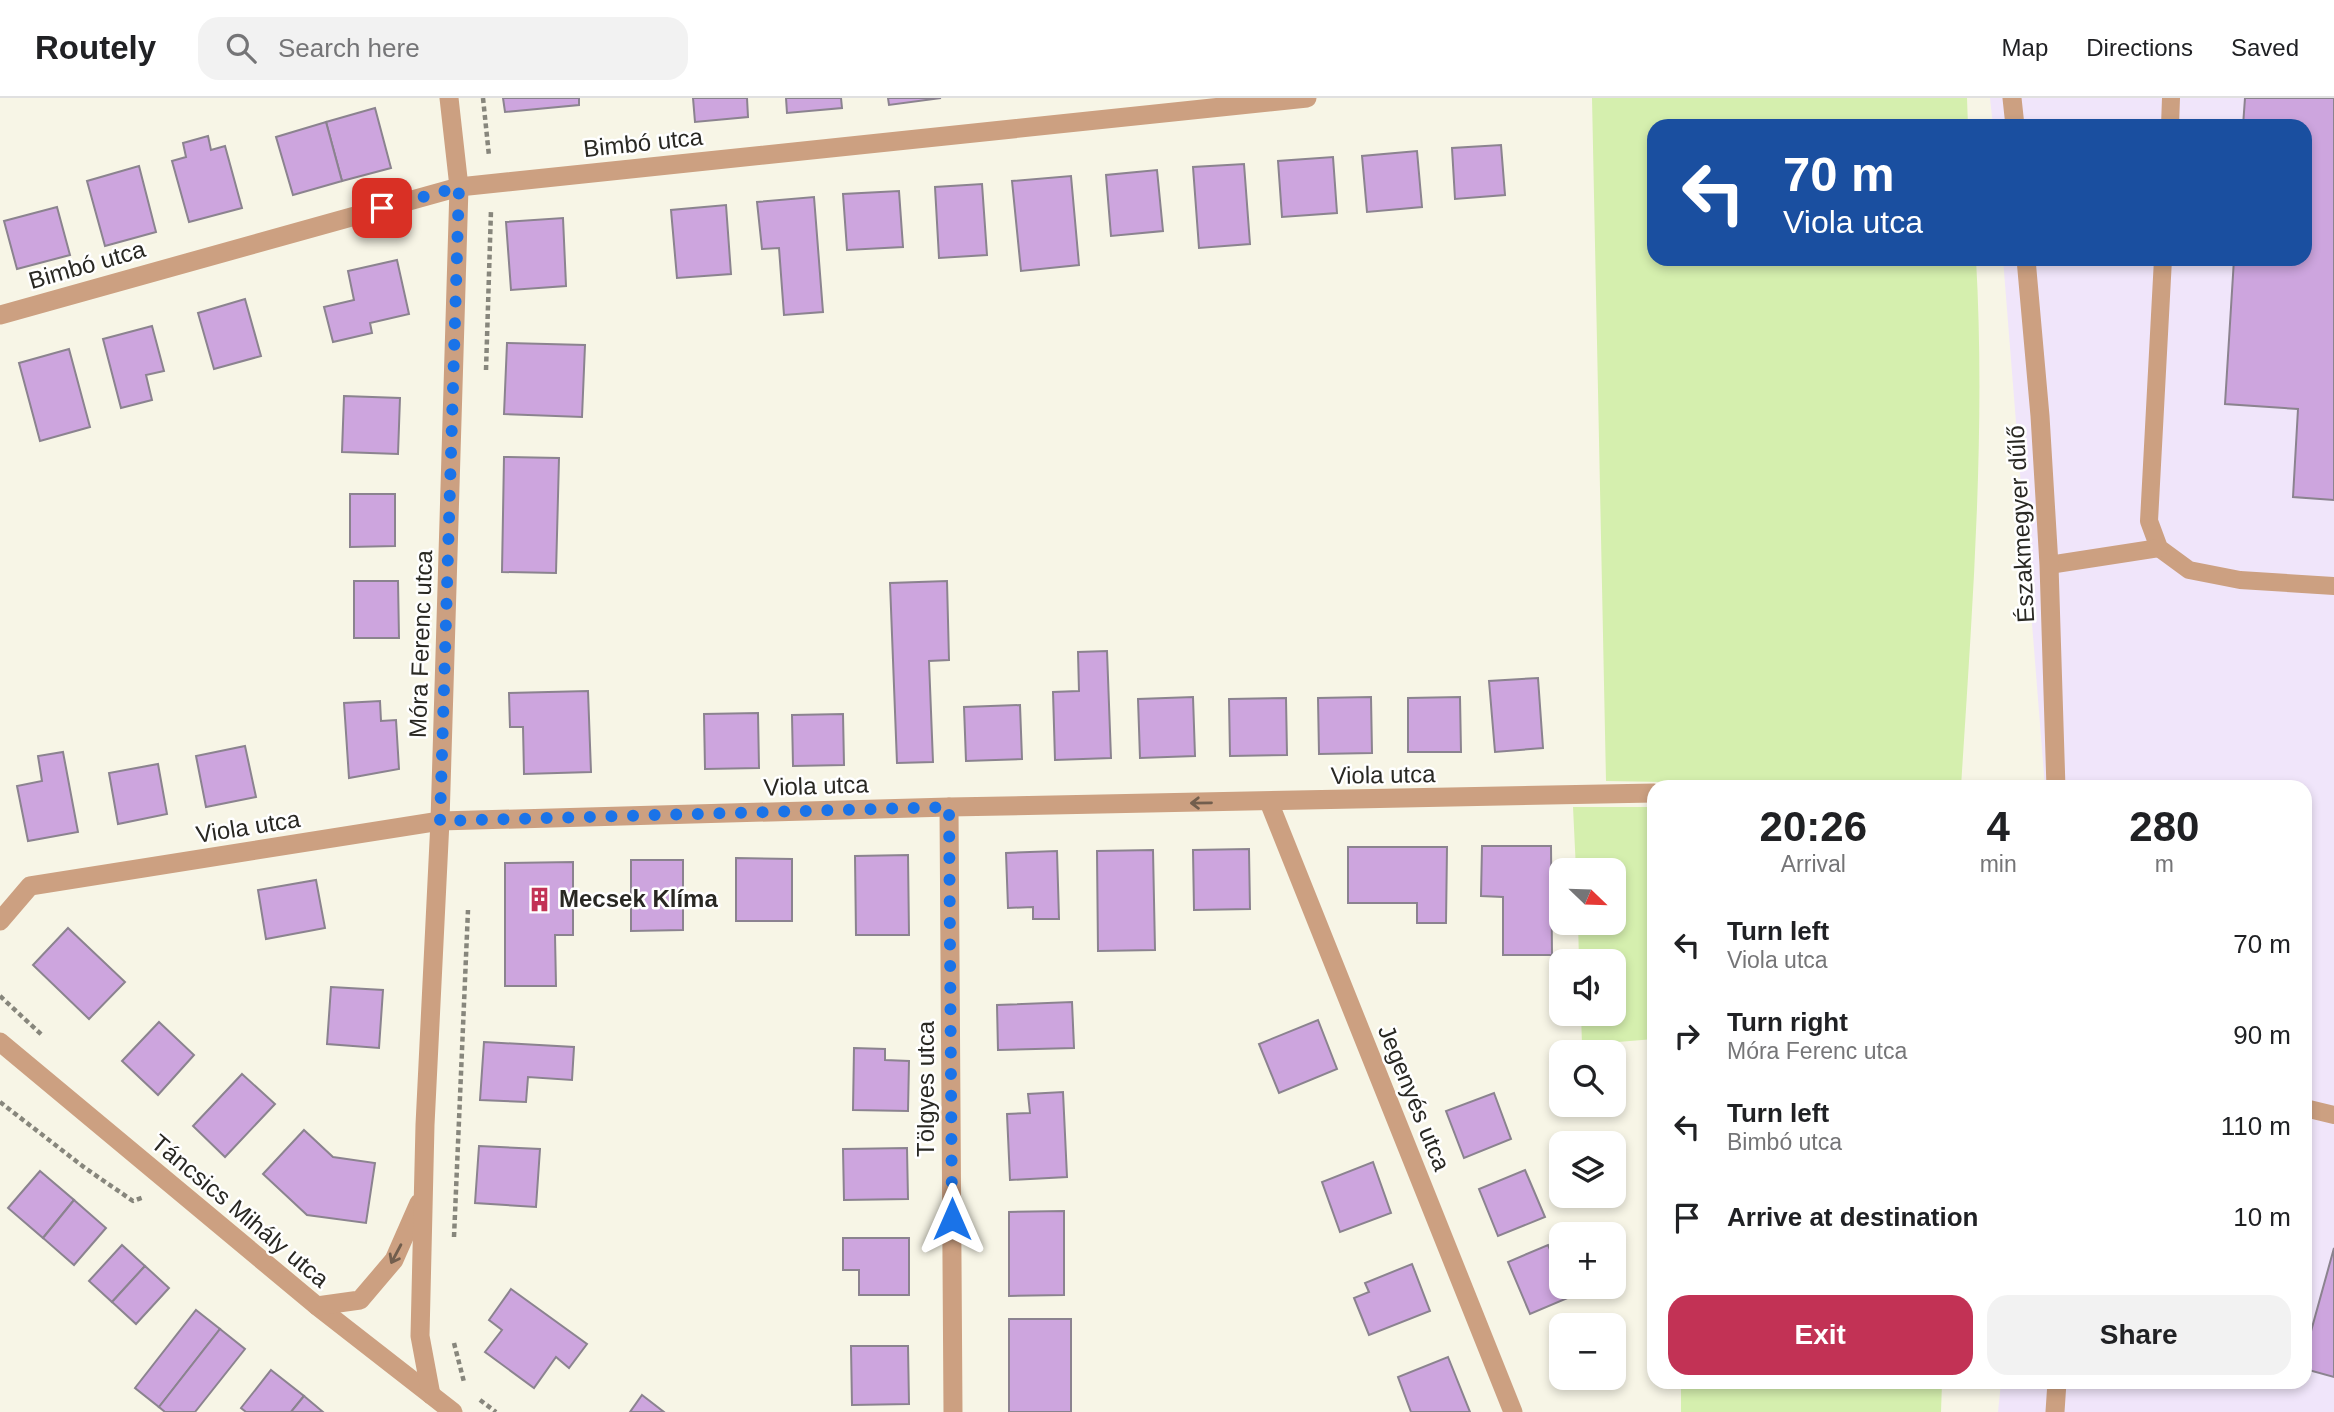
<!DOCTYPE html>
<meta charset="utf-8">
<style>
body{margin:0;font-family:Helvetica,sans-serif;background:#f2f2f2;color:#202124;height:100vh;display:flex;flex-direction:column;font-size:26px;white-space:nowrap}
*{box-sizing:border-box;margin:0}
p{font-size:23px;color:#757577}
.icon{flex:none;width:38px;height:38px;fill:none;stroke:currentColor;stroke-width:2;stroke-linecap:round;stroke-linejoin:round}
.map{position:relative;flex:1;overflow:hidden}
.panel{position:absolute;left:1647px;top:682px;width:665px;height:609px;display:flex;flex-direction:column;background:#fff;border-radius:21px;box-shadow:0 4px 10px #0003}
.panel>*{flex:none}
.hud{position:absolute;left:1647px;top:21px;width:665px;height:147px;border-radius:21px;box-shadow:0 4px 10px #0003;background:#1a4fa0;color:#fff;overflow:hidden}
.needle{width:46px;rotate:113deg}
.controls{position:absolute;left:1549px;top:760px;display:grid;gap:14px}
.controls a{display:grid;place-items:center;width:77px;height:77px;border-radius:14px;background:#fff;box-shadow:0 4px 10px #0003;font-size:35px}
.pin{position:absolute;display:grid;place-items:center;width:60px;height:60px;color:#fff;margin:-30px;border-radius:14px;box-shadow:0 4px 10px #0006}
.me{position:absolute;width:77px;margin:-38px;rotate:0deg;stroke-linejoin:round;filter:drop-shadow(0 0 5px #0008)}
.turn{display:flex;align-items:center;gap:24px;height:147px;padding:0 21px;font-size:32px}
.turn .icon{width:91px;height:91px;stroke-width:2.5}
.turn b{display:block;font-size:49px;line-height:60px}
.eta{display:flex;justify-content:space-evenly;align-items:center;height:119px;text-align:center}
.eta b{font-size:42px;font-weight:600;line-height:49px}
.cta{display:flex;gap:14px;margin-top:auto;padding:14px 21px}
.cta a{flex:1;height:80px;border-radius:21px;background:#c23255;color:#fff;font-size:28px;font-weight:600;line-height:80px;text-align:center}
.cta a+a{background:#f2f2f2;color:#202124}
ul{padding:0;list-style:none}
li{display:flex;align-items:center;gap:21px;height:91px;padding:0 21px}
li div{flex:1}
li b{display:block;font-size:26px}
li em{font-style:normal}
header{display:flex;align-items:center;gap:42px;box-sizing:border-box;height:98px;padding:0 35px;background:#fff;border-bottom:2px solid #e0e0e0}
header strong{font-size:33px}
nav{display:flex;gap:38px;margin-inline-start:auto;font-size:24px}
.search{width:490px;height:63px;background:#f2f2f2;display:flex;align-items:center;gap:18px;box-sizing:border-box;padding:0 24px;border-radius:21px;color:#757577;font-size:26px}
.map>svg:first-child{display:block}
.industrial{fill:#f0e5fa}
.green{fill:#d5efae}
.building{fill:#cda5de;stroke:#8b838f;stroke-width:2}
.lines{fill:none;stroke-linecap:round;stroke-linejoin:round}
.path{stroke:#87867c;stroke-width:4.5;stroke-dasharray:5 3.5;stroke-linecap:butt}
.service{stroke:#cca081;stroke-width:18}
.minor{stroke:#cca081;stroke-width:19}
.tertiary{stroke:#cca081;stroke-width:19}
.oneway{stroke:#725e4d}
.route{stroke:#1a73e8;stroke-width:12;stroke-dasharray:0 21.6}
.labels{text-anchor:middle;stroke-width:5;stroke-linejoin:round;paint-order:stroke}
.street-label{font-size:24px;fill:#292823;stroke:#fff}
.poi-label{font-size:24px;font-weight:bold;fill:#292823;stroke:#fff;text-anchor:start}
</style>
<header>
<strong>Routely</strong>
<div class="search"><svg class="icon" aria-label="search" viewBox="0 0 24 24"><circle cx="10" cy="10" r="6"/><path d="M15 15l6 6"/></svg>Search here</div>
<nav><a>Map</a><a>Directions</a><a>Saved</a></nav>
</header>
<div class="map">
<svg width="2334" height="1314" viewBox="0 0 2334 1314">
<rect width="100%" height="100%" fill="#f7f5e6"/>
<path class="industrial" d="M 1990,0 L 2334,0 L 2334,1314 L 1998,1314 L 2001,1285 L 2305,1284 L 2305,690 L 2045,689 L 2003,161 L 2305,161 L 2305,28 L 1993,28 Z"/>
<g class="green">
<path d="M 1592,0 L 1967,0 L 1968,28 L 1654,28 L 1654,161 L 1976,161 C 1986,337 1972,514 1961,689 L 1606,683 Z"/>
<path d="M 1573,709 L 1654,709 L 1654,941 L 1582,947 L 1581,915 L 1614,915 L 1614,863 L 1579,863 L 1578,824 L 1614,824 L 1614,772 L 1576,772 Z"/>
<path d="M 1681,1285 L 1942,1285 L 1941,1314 L 1681,1314 Z"/>
</g>
<g class="building">
<path d="M 503,0 L 579,0 L 579,7 L 505,14 Z"/>
<path d="M 693,0 L 747,0 L 748,19 L 695,24 Z"/>
<path d="M 786,0 L 841,0 L 842,10 L 787,15 Z"/>
<path d="M 888,0 L 941,0 L 889,7 Z"/>
<path d="M 2245,0 L 2334,0 L 2334,402 L 2293,399 L 2298,311 L 2225,306 L 2234,161 L 2305,161 L 2305,28 L 2243,28 Z"/>
<path d="M 375,10 L 391,70 L 342,83 L 326,24 Z"/>
<path d="M 326,24 L 342,83 L 293,97 L 276,39 Z"/>
<path d="M 208,38 L 211,52 L 225,48 L 242,110 L 189,124 L 172,63 L 186,59 L 183,45 Z"/>
<path d="M 1501,47 L 1505,97 L 1455,101 L 1452,50 Z"/>
<path d="M 1417,53 L 1422,109 L 1367,114 L 1362,58 Z"/>
<path d="M 1333,59 L 1337,115 L 1282,119 L 1278,63 Z"/>
<path d="M 1244,66 L 1250,146 L 1199,150 L 1193,69 Z"/>
<path d="M 139,68 L 156,134 L 105,148 L 87,83 Z"/>
<path d="M 1157,72 L 1163,133 L 1111,138 L 1106,77 Z"/>
<path d="M 1071,78 L 1079,167 L 1021,173 L 1012,83 Z"/>
<path d="M 982,86 L 987,157 L 939,160 L 935,89 Z"/>
<path d="M 899,93 L 903,149 L 847,152 L 843,96 Z"/>
<path d="M 814,99 L 823,214 L 784,217 L 779,150 L 762,151 L 757,104 Z"/>
<path d="M 726,107 L 731,176 L 677,180 L 671,112 Z"/>
<path d="M 57,109 L 70,157 L 17,171 L 4,123 Z"/>
<path d="M 563,120 L 566,188 L 511,192 L 506,124 Z"/>
<path d="M 397,162 L 409,216 L 370,225 L 372,235 L 333,244 L 324,209 L 354,202 L 348,173 Z"/>
<path d="M 245,201 L 261,258 L 214,271 L 198,215 Z"/>
<path d="M 152,228 L 164,273 L 146,277 L 152,302 L 121,310 L 103,241 Z"/>
<path d="M 507,245 L 585,247 L 582,319 L 504,316 Z"/>
<path d="M 69,251 L 90,329 L 40,343 L 19,265 Z"/>
<path d="M 344,298 L 400,300 L 398,356 L 342,354 Z"/>
<path d="M 504,359 L 559,360 L 556,475 L 502,474 Z"/>
<path d="M 350,396 L 395,396 L 395,448 L 350,449 Z"/>
<path d="M 354,483 L 398,483 L 399,540 L 354,540 Z"/>
<path d="M 947,483 L 949,562 L 929,563 L 933,664 L 897,665 L 890,485 Z"/>
<path d="M 1107,553 L 1111,660 L 1055,662 L 1053,594 L 1079,593 L 1078,554 Z"/>
<path d="M 1538,580 L 1543,650 L 1495,654 L 1489,583 Z"/>
<path d="M 588,593 L 591,674 L 524,676 L 523,629 L 510,629 L 509,595 Z"/>
<path d="M 1193,599 L 1195,658 L 1140,660 L 1138,601 Z"/>
<path d="M 1371,599 L 1372,655 L 1319,656 L 1318,600 Z"/>
<path d="M 1460,599 L 1461,654 L 1408,654 L 1408,600 Z"/>
<path d="M 1286,600 L 1287,657 L 1230,658 L 1229,601 Z"/>
<path d="M 380,603 L 381,623 L 396,622 L 399,671 L 349,680 L 344,605 Z"/>
<path d="M 1020,607 L 1022,661 L 966,663 L 964,609 Z"/>
<path d="M 758,615 L 759,670 L 705,671 L 704,616 Z"/>
<path d="M 843,616 L 844,667 L 793,668 L 792,617 Z"/>
<path d="M 245,648 L 256,699 L 206,709 L 196,658 Z"/>
<path d="M 63,654 L 78,734 L 28,743 L 17,688 L 42,683 L 38,658 Z"/>
<path d="M 158,666 L 167,716 L 118,726 L 109,675 Z"/>
<path d="M 1482,748 L 1551,748 L 1552,857 L 1503,857 L 1503,799 L 1481,798 Z"/>
<path d="M 1348,749 L 1447,749 L 1446,825 L 1417,825 L 1417,805 L 1348,805 Z"/>
<path d="M 1249,751 L 1250,811 L 1194,812 L 1193,752 Z"/>
<path d="M 1153,752 L 1155,852 L 1098,853 L 1097,753 Z"/>
<path d="M 1057,753 L 1059,821 L 1033,821 L 1033,809 L 1008,810 L 1006,755 Z"/>
<path d="M 908,757 L 909,837 L 856,837 L 855,758 Z"/>
<path d="M 736,760 L 792,761 L 792,823 L 736,823 Z"/>
<path d="M 631,762 L 683,762 L 683,832 L 631,833 Z"/>
<path d="M 573,764 L 573,837 L 555,837 L 556,888 L 505,888 L 505,765 Z"/>
<path d="M 316,782 L 325,830 L 266,841 L 258,792 Z"/>
<path d="M 68,830 L 125,884 L 89,921 L 33,867 Z"/>
<path d="M 331,889 L 383,892 L 379,950 L 327,946 Z"/>
<path d="M 1072,904 L 1074,950 L 998,952 L 997,907 Z"/>
<path d="M 1318,922 L 1337,971 L 1279,995 L 1259,946 Z"/>
<path d="M 159,924 L 194,957 L 158,997 L 122,963 Z"/>
<path d="M 484,944 L 574,949 L 572,982 L 528,979 L 526,1004 L 480,1002 Z"/>
<path d="M 854,950 L 885,951 L 885,962 L 909,963 L 908,1013 L 853,1012 Z"/>
<path d="M 242,976 L 275,1006 L 225,1059 L 193,1028 Z"/>
<path d="M 1063,994 L 1067,1079 L 1010,1082 L 1007,1016 L 1030,1015 L 1028,996 Z"/>
<path d="M 1494,995 L 1511,1041 L 1464,1060 L 1446,1013 Z"/>
<path d="M 304,1032 L 333,1059 L 375,1065 L 366,1125 L 307,1117 L 263,1076 Z"/>
<path d="M 479,1048 L 540,1051 L 536,1109 L 475,1105 Z"/>
<path d="M 907,1050 L 908,1101 L 844,1102 L 843,1051 Z"/>
<path d="M 1373,1064 L 1391,1115 L 1340,1134 L 1322,1084 Z"/>
<path d="M 1525,1072 L 1545,1119 L 1498,1138 L 1479,1091 Z"/>
<path d="M 40,1073 L 74,1102 L 43,1140 L 8,1110 Z"/>
<path d="M 74,1102 L 106,1130 L 74,1167 L 43,1140 Z"/>
<path d="M 1064,1113 L 1064,1197 L 1009,1198 L 1009,1114 Z"/>
<path d="M 843,1140 L 909,1140 L 909,1197 L 859,1197 L 859,1172 L 843,1172 Z"/>
<path d="M 122,1147 L 145,1168 L 112,1204 L 89,1183 Z"/>
<path d="M 1548,1147 L 1561,1177 L 1561,1188 L 1566,1188 L 1570,1199 L 1530,1216 L 1508,1164 Z"/>
<path d="M 2334,1150 L 2334,1279 L 2305,1271 L 2305,1255 Z"/>
<path d="M 1412,1166 L 1430,1213 L 1369,1237 L 1354,1200 L 1369,1194 L 1365,1185 Z"/>
<path d="M 145,1168 L 169,1190 L 136,1226 L 112,1204 Z"/>
<path d="M 511,1191 L 587,1246 L 569,1270 L 556,1259 L 534,1290 L 485,1254 L 502,1232 L 489,1222 Z"/>
<path d="M 196,1212 L 220,1231 L 159,1309 L 135,1290 Z"/>
<rect x="1009" y="1221" width="62" height="93"/>
<path d="M 220,1231 L 245,1251 L 195,1314 L 165,1314 L 159,1309 Z"/>
<path d="M 851,1248 L 908,1248 L 909,1306 L 852,1307 Z"/>
<path d="M 1448,1259 L 1470,1314 L 1411,1314 L 1398,1279 Z"/>
<path d="M 271,1272 L 304,1298 L 291,1314 L 246,1314 L 241,1310 Z"/>
<path d="M 642,1297 L 664,1314 L 630,1314 Z"/>
<path d="M 304,1298 L 323,1314 L 291,1314 Z"/>
</g>
<g class="lines">
<g class="path">
<path d="M 483,0 L 489,58"/>
<path d="M 486,272 L 491,112"/>
<path d="M 0,898 L 43,938"/>
<path d="M 0,1004 L 85,1070 L 133,1103 L 144,1099"/>
<path d="M 454,1139 L 468,812"/>
<path d="M 454,1245 L 464,1284"/>
<path d="M 480,1302 L 496,1314"/>
</g>
<g class="service">
<path d="M 2170,28 L 2171,0"/>
<path d="M 2163,161 L 2149,423 L 2159,450 L 2189,472 L 2240,482 L 2334,488"/>
<path d="M 2049,467 L 2159,450"/>
<path d="M 2305,1010 L 2334,1017"/>
</g>
<g class="minor">
<path d="M 2012,0 L 2015,28"/>
<path d="M 2026,161 L 2040,318 L 2049,467 L 2056,690"/>
<path d="M 0,217 L 459,89 L 1307,0"/>
<path d="M 1269,704 L 1513,1314"/>
<path d="M 949,709 L 953,1314"/>
<path d="M 0,823 L 30,788 L 440,723 L 949,709 L 1654,695"/>
<path d="M 2055,1314 L 2057,1284"/>
</g>
<g class="tertiary">
<path d="M 0,944 L 317,1208 L 453,1314"/>
<path d="M 317,1208 L 360,1202 L 394,1162 L 419,1105"/>
<path d="M 431,1297 L 420,1238 L 425,1027 L 440,723 L 459,89 L 449,0"/>
</g>
</g>
<defs><path id="oneway-shaft" d="M-6 0H5M1.5-3L5.5 0L1.5 3" fill="none" stroke-width="1.6" stroke-linecap="round" stroke-linejoin="round" transform="scale(1.75)"/></defs>
<g class="oneway">
<use href="#oneway-shaft" transform="translate(1201 705) rotate(179)"/>
<use href="#oneway-shaft" transform="translate(396 1156) rotate(118)"/>
</g>
<g class="lines">
<path class="route" d="M 382,110 L 459,89 L 440,723 L 949,709 L 952,1121"/>
</g>
<defs>
<symbol id="building-bare" viewBox="-9 -9 18 18"><path d="M-4-6H4V6H1V3H-1V6H-4ZM-2.5-4.3h1.7v1.8h-1.7ZM.8-4.3h1.7v1.8H.8ZM-2.5-1h1.7V.8h-1.7ZM.8-1h1.7V.8H.8Z" fill="#c23255" stroke="#fff" stroke-width="2.5" paint-order="stroke"/></symbol>
</defs>
<g fill-rule="evenodd">
<use href="#building-bare" x="522" y="784" width="35" height="35"/>
</g>
<g class="labels">
<g class="street-label">
<text transform="translate(643 45) rotate(-6)" y="8">Bimbó utca</text>
<text transform="translate(87 167) rotate(-16)" y="8">Bimbó utca</text>
<text transform="translate(2021 426) rotate(-93)" y="8">Északmegyer dűlő</text>
<text transform="translate(421 546) rotate(-88)" y="8">Móra Ferenc utca</text>
<text transform="translate(1383 677) rotate(-1)" y="8">Viola utca</text>
<text transform="translate(816 688) rotate(-2)" y="8">Viola utca</text>
<text transform="translate(248 729) rotate(-9)" y="8">Viola utca</text>
<text transform="translate(926 991) rotate(-90)" y="8">Tölgyes utca</text>
<text transform="translate(1414 1000) rotate(68)" y="8">Jegenyés utca</text>
<text transform="translate(240 1113) rotate(40)" y="8">Táncsics Mihály utca</text>
</g>
<g class="poi-label">
<text x="559" y="809">Mecsek Klíma</text>
</g>
</g>
</svg>
<div class="controls">
<a><svg class="needle" viewBox="-14 -14 28 28"><path d="M0-13l5 13h-10z" fill="#e53935"/><path d="M0 13l5-13h-10z" fill="#757577"/></svg></a>
<a><svg class="icon" aria-label="sound" viewBox="0 0 24 24"><path d="M4 9h4l5-4v14l-5-4H4zM17 9q2 3 0 6"/></svg></a>
<a><svg class="icon" aria-label="search" viewBox="0 0 24 24"><circle cx="10" cy="10" r="6"/><path d="M15 15l6 6"/></svg></a>
<a><svg class="icon" aria-label="layers" viewBox="0 0 24 24"><path d="M12 4l9 5-9 5-9-5zM3 14l9 5 9-5"/></svg></a>
<a>+</a>
<a>−</a>
</div>
<div class="pin" style="left:382px;top:110px;background:#d93025"><svg class="icon" aria-label="arrive" viewBox="0 0 24 24"><path d="M6 21V4h12l-3 4 3 4H6"/></svg></div>
<svg class="me" style="left:952px;top:1121px" viewBox="-20 -20 40 40"><path d="M0-17L14 15 0 8-14 15z" fill="#1a73e8" stroke="#fff" stroke-width="4"/></svg>
<div class="hud">
<div class="turn"><svg class="icon" aria-label="left" viewBox="0 0 24 24"><path d="M17 20v-9H6M10 6l-5 5 5 5"/></svg><div><b>70 m</b>Viola utca</div></div>
</div>
<section class="panel">
<div class="eta">
<div><b>20:26</b><p>Arrival</p></div>
<div><b>4</b><p>min</p></div>
<div><b>280</b><p>m</p></div>
</div>
<ul>
<li><svg class="icon" aria-label="left" viewBox="0 0 24 24"><path d="M17 20v-9H6M10 6l-5 5 5 5"/></svg><div><b>Turn left</b><p>Viola utca</p></div><em>70 m</em></li>
<li><svg class="icon" aria-label="right" viewBox="0 0 24 24"><path d="M7 20v-9h11M14 6l5 5-5 5"/></svg><div><b>Turn right</b><p>Móra Ferenc utca</p></div><em>90 m</em></li>
<li><svg class="icon" aria-label="left" viewBox="0 0 24 24"><path d="M17 20v-9H6M10 6l-5 5 5 5"/></svg><div><b>Turn left</b><p>Bimbó utca</p></div><em>110 m</em></li>
<li><svg class="icon" aria-label="arrive" viewBox="0 0 24 24"><path d="M6 21V4h12l-3 4 3 4H6"/></svg><div><b>Arrive at destination</b></div><em>10 m</em></li>
</ul>
<div class="cta"><a>Exit</a><a>Share</a></div>
</section>
</div>
